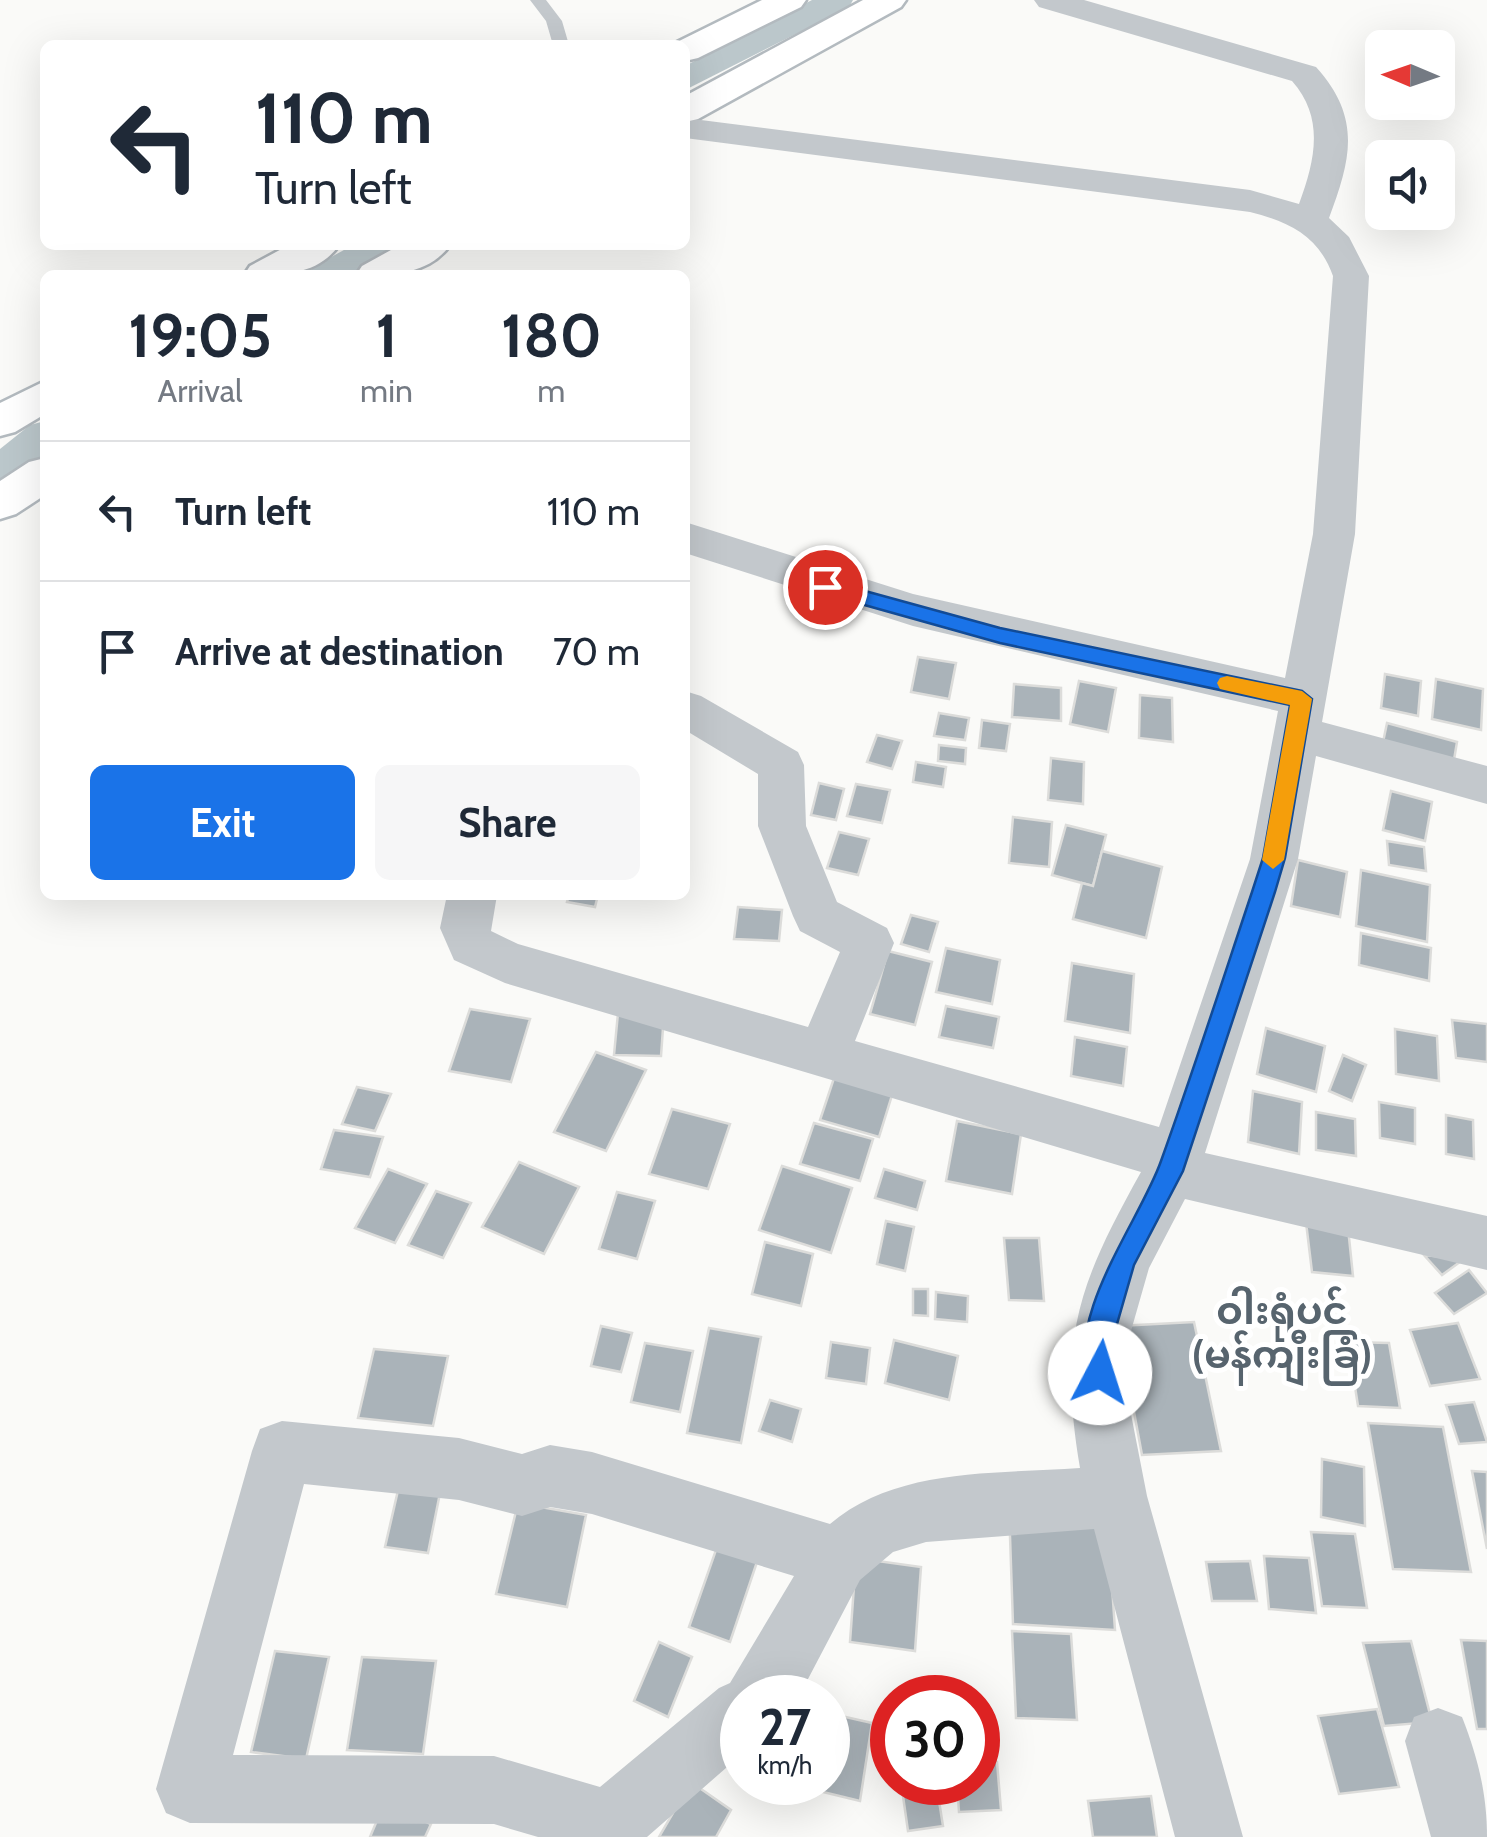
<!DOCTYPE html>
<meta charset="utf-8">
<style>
body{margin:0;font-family:Cabin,"Noto Sans Myanmar",sans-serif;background:#f6f6f7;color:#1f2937;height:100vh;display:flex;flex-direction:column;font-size:38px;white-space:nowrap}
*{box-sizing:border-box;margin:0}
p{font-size:32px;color:#747a83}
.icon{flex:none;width:55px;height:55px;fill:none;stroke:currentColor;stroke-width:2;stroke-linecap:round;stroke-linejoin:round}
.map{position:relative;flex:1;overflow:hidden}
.sheet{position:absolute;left:40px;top:270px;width:650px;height:630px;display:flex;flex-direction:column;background:#fff;border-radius:15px;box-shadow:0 10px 40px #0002}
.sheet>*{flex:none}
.banner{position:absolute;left:40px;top:40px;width:650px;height:210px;border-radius:15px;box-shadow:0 10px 40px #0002;background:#fff;color:#1f2937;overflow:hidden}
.needle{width:65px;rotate:272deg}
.buttons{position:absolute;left:1365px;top:30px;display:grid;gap:20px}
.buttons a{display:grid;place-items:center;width:90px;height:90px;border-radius:15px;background:#fff;box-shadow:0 10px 40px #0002;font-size:50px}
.speed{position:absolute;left:720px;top:1675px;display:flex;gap:20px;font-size:50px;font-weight:700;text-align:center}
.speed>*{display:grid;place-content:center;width:130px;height:130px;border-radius:50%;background:#fff;box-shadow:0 10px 40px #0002;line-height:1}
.speed small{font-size:25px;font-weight:400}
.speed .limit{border:15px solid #d22;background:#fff;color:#111}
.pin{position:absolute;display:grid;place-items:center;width:85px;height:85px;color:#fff;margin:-42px;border:5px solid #fff;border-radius:50%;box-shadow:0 2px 10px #0007}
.me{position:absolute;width:110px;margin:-55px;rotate:5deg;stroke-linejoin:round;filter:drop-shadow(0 0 8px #0008)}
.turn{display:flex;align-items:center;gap:35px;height:210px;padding:0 50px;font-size:45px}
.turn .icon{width:130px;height:130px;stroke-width:2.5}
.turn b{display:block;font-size:70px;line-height:85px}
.eta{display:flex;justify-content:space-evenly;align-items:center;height:170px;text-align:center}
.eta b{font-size:60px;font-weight:700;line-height:70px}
.button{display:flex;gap:20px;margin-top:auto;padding:20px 50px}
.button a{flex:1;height:115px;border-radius:15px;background:#1a73e8;color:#fff;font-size:40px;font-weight:700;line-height:115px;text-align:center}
.button a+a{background:#f6f6f7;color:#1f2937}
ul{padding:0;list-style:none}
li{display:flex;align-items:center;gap:30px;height:140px;padding:0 50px;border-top:2px solid #e0e1e3}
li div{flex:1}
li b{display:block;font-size:38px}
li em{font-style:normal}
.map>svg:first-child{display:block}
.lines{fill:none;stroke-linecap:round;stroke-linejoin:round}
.canal{fill:#bbc7cb;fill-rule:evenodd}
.building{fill:#aab3b9;stroke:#dcdcda;stroke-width:2.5}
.secondary-casing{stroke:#b3babf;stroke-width:5}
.lane{fill:#c3c8cc;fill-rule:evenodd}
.street{fill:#c3c8cc;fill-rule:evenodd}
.secondary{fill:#fff;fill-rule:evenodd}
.route{fill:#1a73e8;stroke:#114b97;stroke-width:2.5}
.slow{fill:#f59e0b}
.labels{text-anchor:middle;stroke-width:10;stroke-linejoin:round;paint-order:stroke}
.quarter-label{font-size:38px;font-weight:bold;fill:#57646e;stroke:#fff}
</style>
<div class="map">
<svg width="1487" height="1837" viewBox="0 0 1487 1837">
<rect width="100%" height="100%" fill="#fafaf8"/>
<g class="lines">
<g class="canal">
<path d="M 812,0 L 853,0 L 849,7 L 685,90 L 685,66 Z"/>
<path d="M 353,245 L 400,245 C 379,276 341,275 308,275 L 313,267 Z"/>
<path d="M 45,421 L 45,457 L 15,482 L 0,487 L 0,449 L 30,425 Z"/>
</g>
</g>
<g class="building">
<path d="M 918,657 L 956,663 L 949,699 L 911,692 Z"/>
<path d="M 1385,674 L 1421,681 L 1418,716 L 1381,708 Z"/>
<path d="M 1436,679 L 1483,689 L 1481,730 L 1432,719 Z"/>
<path d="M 1079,681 L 1116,688 L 1108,732 L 1070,724 Z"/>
<path d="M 1014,684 L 1061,688 L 1061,721 L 1012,717 Z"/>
<path d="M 1140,695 L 1172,698 L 1173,742 L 1139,738 Z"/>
<path d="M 939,713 L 969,718 L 965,740 L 934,736 Z"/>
<path d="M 982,720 L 1010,724 L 1006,751 L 979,748 Z"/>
<path d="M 1387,723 L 1457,742 L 1453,766 L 1382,747 Z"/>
<path d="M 877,735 L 902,741 L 892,769 L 867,762 Z"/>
<path d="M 939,745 L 966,748 L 965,764 L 938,761 Z"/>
<path d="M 1051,758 L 1084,762 L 1083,804 L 1048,800 Z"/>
<path d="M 916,762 L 946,767 L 943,787 L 913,782 Z"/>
<path d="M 819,783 L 844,789 L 836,820 L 811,815 Z"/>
<path d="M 856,784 L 890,790 L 882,823 L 847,816 Z"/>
<path d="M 1391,791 L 1432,802 L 1425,841 L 1383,830 Z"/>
<path d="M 1013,817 L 1052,822 L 1049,867 L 1009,863 Z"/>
<path d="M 1066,825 L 1106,835 L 1093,886 L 1052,875 Z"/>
<path d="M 839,832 L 869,839 L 858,875 L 827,868 Z"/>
<path d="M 1387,841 L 1424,847 L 1426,871 L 1389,865 Z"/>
<path d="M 1102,851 L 1162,867 L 1146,938 L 1073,919 L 1082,883 L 1093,886 Z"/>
<path d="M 1298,860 L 1347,872 L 1340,917 L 1291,906 Z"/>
<path d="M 1361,870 L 1430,885 L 1427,942 L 1356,926 Z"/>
<path d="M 569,895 L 598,895 L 595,907 L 567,902 Z"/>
<path d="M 738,907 L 782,910 L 779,941 L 734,939 Z"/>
<path d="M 911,915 L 938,922 L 929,952 L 901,944 Z"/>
<path d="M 1361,933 L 1431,948 L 1429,981 L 1359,965 Z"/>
<path d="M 946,948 L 1000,960 L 992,1004 L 936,992 Z"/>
<path d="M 888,951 L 932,962 L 915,1025 L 870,1014 Z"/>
<path d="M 1072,963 L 1134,974 L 1130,1033 L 1065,1021 Z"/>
<path d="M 946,1006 L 999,1017 L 993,1048 L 939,1037 Z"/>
<path d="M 470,1009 L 530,1019 L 511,1082 L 449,1071 Z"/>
<path d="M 618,1013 L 664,1014 L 661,1056 L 614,1055 Z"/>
<path d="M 1452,1020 L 1487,1024 L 1487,1062 L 1456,1058 Z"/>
<path d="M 1266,1028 L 1325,1046 L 1316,1092 L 1257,1074 Z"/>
<path d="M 1395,1029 L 1437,1036 L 1439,1081 L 1396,1074 Z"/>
<path d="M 1075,1037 L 1127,1047 L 1123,1086 L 1071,1076 Z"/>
<path d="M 596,1052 L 646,1070 L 606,1151 L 554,1132 Z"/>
<path d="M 1343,1055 L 1366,1065 L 1352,1101 L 1329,1091 Z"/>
<path d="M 839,1063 L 897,1079 L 879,1137 L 820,1120 Z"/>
<path d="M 357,1087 L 391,1094 L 375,1131 L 342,1124 Z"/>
<path d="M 1253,1091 L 1302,1102 L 1299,1154 L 1248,1142 Z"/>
<path d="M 1379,1102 L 1415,1108 L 1415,1144 L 1380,1138 Z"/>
<path d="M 672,1109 L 730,1124 L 708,1189 L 649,1174 Z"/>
<path d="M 1316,1112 L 1355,1119 L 1356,1156 L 1316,1150 Z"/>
<path d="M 1446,1115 L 1473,1120 L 1474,1159 L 1446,1154 Z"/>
<path d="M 957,1121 L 1021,1134 L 1012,1194 L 946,1181 Z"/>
<path d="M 814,1123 L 873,1139 L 860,1181 L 800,1164 Z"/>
<path d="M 334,1130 L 383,1137 L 370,1177 L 321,1169 Z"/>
<path d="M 519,1162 L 579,1187 L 544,1254 L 482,1227 Z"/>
<path d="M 782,1166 L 852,1188 L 831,1253 L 759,1230 Z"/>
<path d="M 388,1169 L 427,1184 L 395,1243 L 355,1228 Z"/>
<path d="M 884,1169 L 925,1181 L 917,1210 L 875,1198 Z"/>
<path d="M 436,1191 L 471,1203 L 443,1258 L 408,1245 Z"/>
<path d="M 617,1192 L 655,1201 L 637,1259 L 599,1249 Z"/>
<path d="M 1305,1214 L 1347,1218 L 1353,1276 L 1312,1272 Z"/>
<path d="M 886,1221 L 914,1227 L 905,1271 L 877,1264 Z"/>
<path d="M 1004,1238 L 1039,1238 L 1044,1301 L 1009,1300 Z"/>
<path d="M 765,1242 L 813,1254 L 801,1306 L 752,1294 Z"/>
<path d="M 1424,1255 L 1464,1259 L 1442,1275 Z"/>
<path d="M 1469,1270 L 1487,1293 L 1454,1314 L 1435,1293 Z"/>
<path d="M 913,1289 L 928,1289 L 928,1316 L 913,1315 Z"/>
<path d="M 936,1292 L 968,1296 L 967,1322 L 935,1319 Z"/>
<path d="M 1194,1322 L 1221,1451 L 1142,1455 L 1118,1326 Z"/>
<path d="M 1458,1323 L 1480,1379 L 1430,1386 L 1410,1330 Z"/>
<path d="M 601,1326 L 632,1333 L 621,1372 L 591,1366 Z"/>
<path d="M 709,1328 L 761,1337 L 741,1443 L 687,1433 Z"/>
<path d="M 894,1340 L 958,1356 L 949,1400 L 885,1383 Z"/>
<path d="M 831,1342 L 870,1348 L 866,1384 L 826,1378 Z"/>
<path d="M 1348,1342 L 1389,1343 L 1400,1408 L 1358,1406 Z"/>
<path d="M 645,1343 L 693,1351 L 680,1412 L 631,1402 Z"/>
<path d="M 374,1349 L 448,1356 L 433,1426 L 358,1418 Z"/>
<path d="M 770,1400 L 801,1409 L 792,1442 L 759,1431 Z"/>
<path d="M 1474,1402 L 1487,1442 L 1459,1444 L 1446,1405 Z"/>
<path d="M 1368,1423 L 1443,1427 L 1471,1572 L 1393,1569 Z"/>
<path d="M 1322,1459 L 1364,1467 L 1365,1526 L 1321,1517 Z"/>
<path d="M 1472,1471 L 1487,1472 L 1487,1549 Z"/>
<path d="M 402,1473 L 443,1478 L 428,1553 L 385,1547 Z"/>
<path d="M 518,1503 L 586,1515 L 567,1607 L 496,1594 Z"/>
<path d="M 1009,1507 L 1107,1512 L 1115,1630 L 1013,1624 Z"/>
<path d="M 1311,1532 L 1355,1534 L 1367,1608 L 1322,1606 Z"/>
<path d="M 717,1547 L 757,1562 L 730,1642 L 689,1627 Z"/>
<path d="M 1264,1556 L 1309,1558 L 1316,1613 L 1269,1609 Z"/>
<path d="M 856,1558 L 921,1567 L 915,1651 L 850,1642 Z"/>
<path d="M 1250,1561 L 1257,1601 L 1212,1601 L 1206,1562 Z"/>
<path d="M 1012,1631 L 1071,1634 L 1077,1720 L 1016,1718 Z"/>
<path d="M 1461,1640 L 1487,1641 L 1487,1729 L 1477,1729 Z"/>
<path d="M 1411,1641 L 1432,1722 L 1384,1726 L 1363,1643 Z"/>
<path d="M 659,1642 L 692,1657 L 668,1717 L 634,1701 Z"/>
<path d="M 275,1651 L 329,1657 L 306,1759 L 251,1752 Z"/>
<path d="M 362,1657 L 436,1661 L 423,1754 L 347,1750 Z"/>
<path d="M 1377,1709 L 1399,1787 L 1339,1794 L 1318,1716 Z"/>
<path d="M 828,1713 L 872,1723 L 860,1801 L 790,1784 L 828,1782 Z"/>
<path d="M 997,1762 L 1001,1810 L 959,1812 L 957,1782 L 978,1782 L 978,1763 Z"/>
<path d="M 691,1782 L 731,1810 L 716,1837 L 659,1837 Z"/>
<path d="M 901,1782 L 936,1782 L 943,1826 L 908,1831 Z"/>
<path d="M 1151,1796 L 1157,1837 L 1093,1837 L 1088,1801 Z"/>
<path d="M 384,1804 L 431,1824 L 425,1837 L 370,1837 Z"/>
</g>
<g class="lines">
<defs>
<g id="secondary">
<path d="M 762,0 L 806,0 L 801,7 L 698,58 L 685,61 L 685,45 L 671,45 Z"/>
<path d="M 863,0 L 906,0 L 901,7 L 698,119 L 685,122 L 685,96 Z"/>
<path d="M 289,245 L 339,245 C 317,277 278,275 244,275 L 250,266 Z"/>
<path d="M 400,245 L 450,245 C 428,276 390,275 356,275 L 362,266 Z"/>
<path d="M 45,381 L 45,414 L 15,432 L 0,436 L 0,403 Z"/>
<path d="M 45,458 L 45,495 L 16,514 L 0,519 L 0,481 L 29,462 Z"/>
</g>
</defs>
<use href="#secondary" class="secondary-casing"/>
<path class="lane" d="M 530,0 L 546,0 L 562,21 L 569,45 L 553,45 L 546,21 Z"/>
<g class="street">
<path d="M 1034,0 L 1084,0 L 1316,67 C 1362,118 1351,159 1329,218 L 1349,237 L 1369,276 L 1355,534 L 1322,722 L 1487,766 L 1487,804 L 1316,756 L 1298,859 L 1205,1153 L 1487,1216 L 1487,1270 L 1185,1199 L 1149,1268 L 1129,1338 L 1130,1409 L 1147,1496 L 1243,1837 L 1175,1837 L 1094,1529 L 926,1542 L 893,1552 L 860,1580 L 798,1698 L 742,1698 L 742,1754 L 647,1837 L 538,1837 L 494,1824 L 190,1823 L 166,1813 L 156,1789 L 252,1451 L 260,1429 L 282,1421 L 459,1438 L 522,1454 L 550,1445 L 592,1452 L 830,1524 C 896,1467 997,1474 1080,1468 C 1058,1338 1078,1285 1141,1172 L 505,983 L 454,960 L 440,928 L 447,895 L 497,895 L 491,931 L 518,944 L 808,1027 L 840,952 L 800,931 L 793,916 L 758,826 L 758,774 L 685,730 L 685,691 L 701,696 L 798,752 L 804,765 L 806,826 L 837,902 L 887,928 L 894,943 L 855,1041 L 1159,1127 L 1250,859 L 1278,711 L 913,626 L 685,553 L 685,522 L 913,594 L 1285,678 L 1313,534 L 1333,276 C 1319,236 1289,222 1250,212 L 685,138 L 685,118 L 1250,190 L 1299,204 C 1315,161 1325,118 1292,81 L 1039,7 ZM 304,1484 L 459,1500 L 522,1516 L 550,1507 L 592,1514 L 794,1576 L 730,1683 L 719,1688 L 600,1787 L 494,1756 L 233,1755 Z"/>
<path d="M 1438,1708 L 1462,1717 C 1478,1758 1487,1794 1487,1837 L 1431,1837 L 1405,1741 L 1414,1717 Z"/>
</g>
<use href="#secondary" class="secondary"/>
</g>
<path class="route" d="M 825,580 L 1000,628 L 1302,691 L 1312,699 L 1285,858 L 1275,892 L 1183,1171 L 1134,1265 L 1113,1338 L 1113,1373 L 1110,1383 L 1100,1387 L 1090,1383 C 1063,1318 1141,1219 1161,1161 C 1193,1072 1222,982 1252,892 L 1263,858 L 1290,705 L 1000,643 L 818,592 L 818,582 Z"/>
<path class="slow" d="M 1227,676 L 1302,691 L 1312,699 L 1284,860 L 1273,869 L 1262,860 L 1290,705 L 1220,689 L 1217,683 L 1220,678 Z"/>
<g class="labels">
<g class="quarter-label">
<text x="1282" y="1324">ဝါးရုံပင်<tspan x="1282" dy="44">(မန်ကျီးခြံ)</tspan></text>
</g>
</g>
</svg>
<div class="buttons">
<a><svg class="needle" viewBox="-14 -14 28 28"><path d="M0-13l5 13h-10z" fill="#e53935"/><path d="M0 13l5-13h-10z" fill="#747a83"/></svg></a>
<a><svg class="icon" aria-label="sound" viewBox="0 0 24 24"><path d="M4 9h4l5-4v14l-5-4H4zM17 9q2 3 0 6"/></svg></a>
</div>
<div class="speed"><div>27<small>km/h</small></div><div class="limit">30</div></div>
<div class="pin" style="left:825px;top:587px;background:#d93025"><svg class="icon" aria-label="arrive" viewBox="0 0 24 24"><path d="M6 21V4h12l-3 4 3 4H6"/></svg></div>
<svg class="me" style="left:1100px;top:1373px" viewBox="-20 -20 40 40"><circle r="19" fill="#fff"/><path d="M0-13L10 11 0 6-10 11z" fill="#1a73e8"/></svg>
<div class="banner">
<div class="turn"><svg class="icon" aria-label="left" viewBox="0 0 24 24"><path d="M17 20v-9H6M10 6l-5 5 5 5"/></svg><div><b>110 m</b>Turn left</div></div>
</div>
<section class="sheet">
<div class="eta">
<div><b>19:05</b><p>Arrival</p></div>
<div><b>1</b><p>min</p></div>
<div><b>180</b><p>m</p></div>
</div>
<ul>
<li><svg class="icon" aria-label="left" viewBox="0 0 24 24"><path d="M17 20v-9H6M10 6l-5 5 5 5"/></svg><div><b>Turn left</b></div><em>110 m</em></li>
<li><svg class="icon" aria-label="arrive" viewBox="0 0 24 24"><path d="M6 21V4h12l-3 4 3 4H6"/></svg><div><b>Arrive at destination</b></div><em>70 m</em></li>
</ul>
<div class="button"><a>Exit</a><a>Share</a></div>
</section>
</div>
